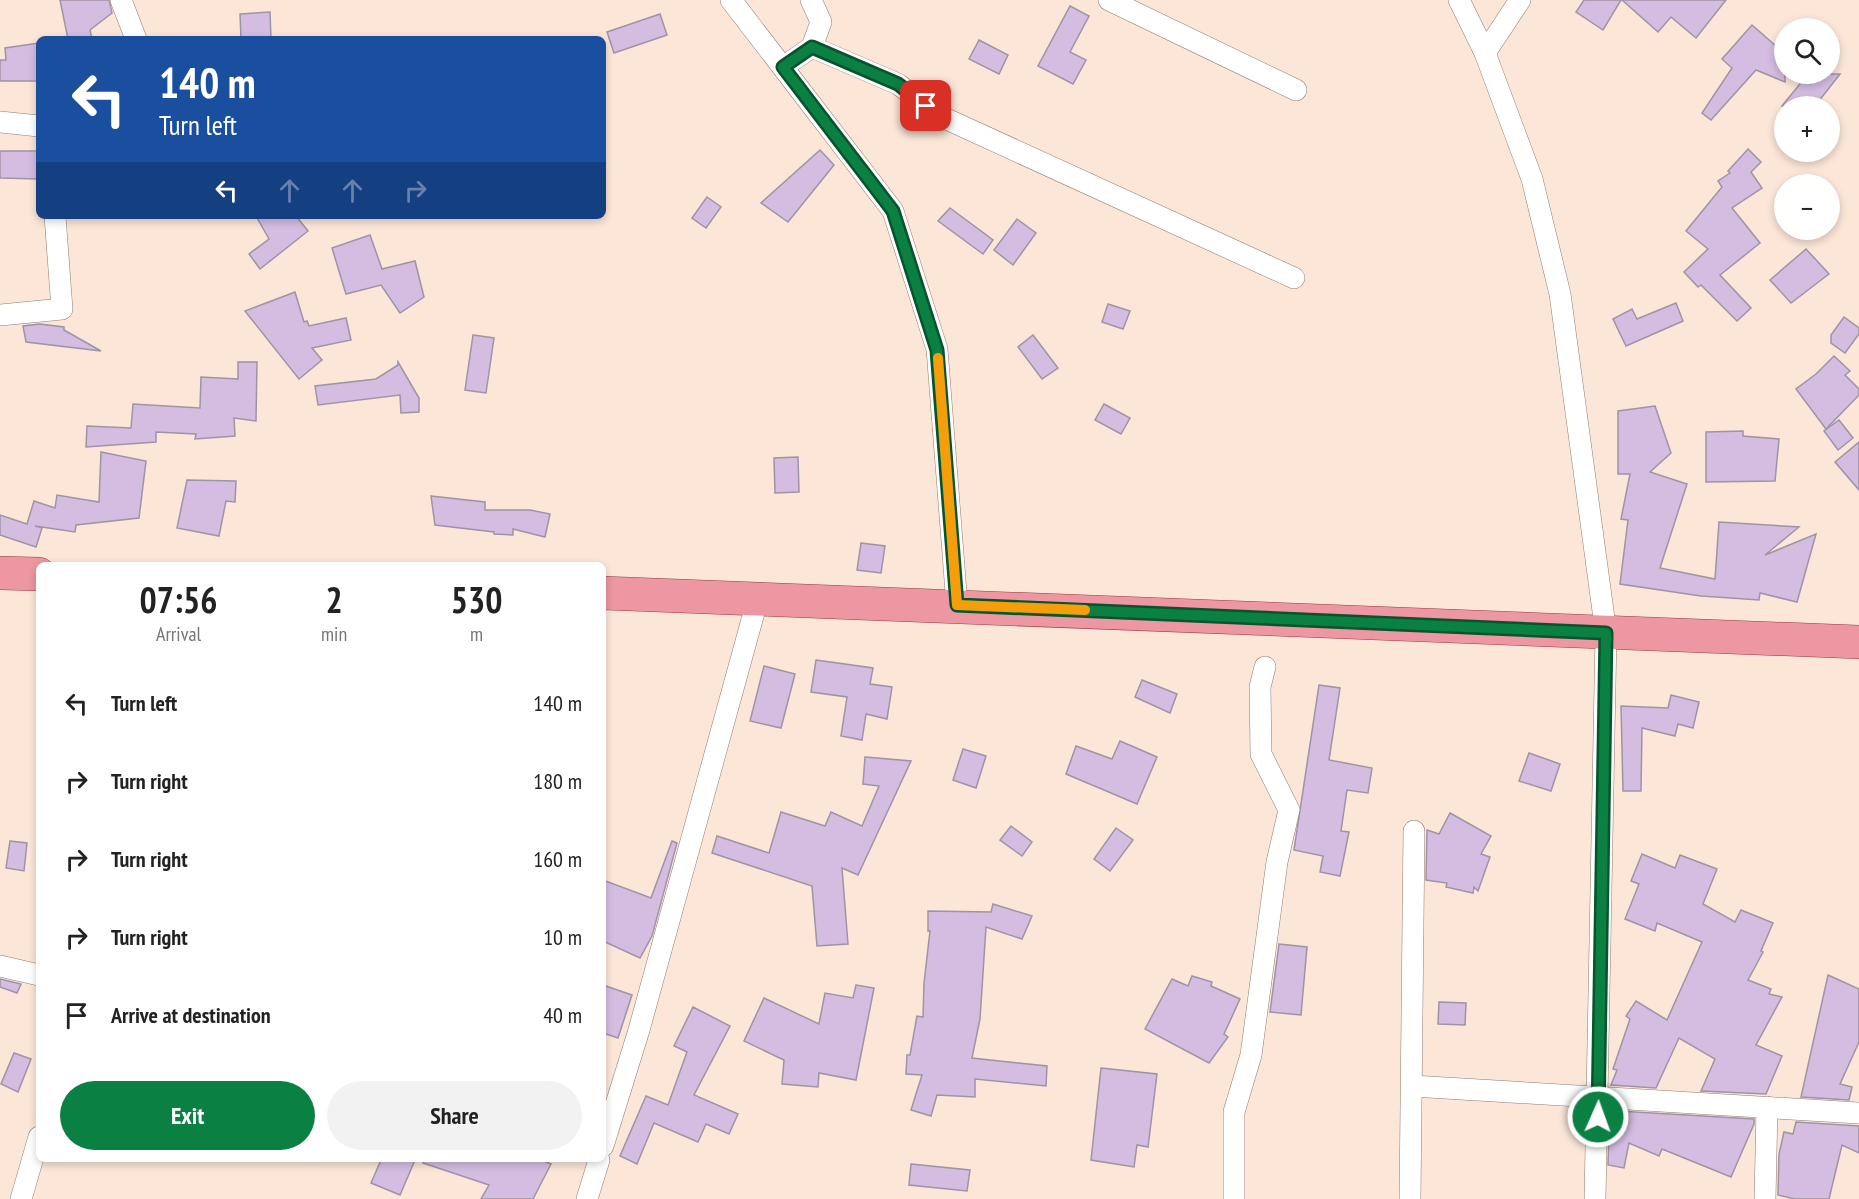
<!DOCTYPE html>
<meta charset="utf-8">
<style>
body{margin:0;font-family:"PT Sans Narrow",sans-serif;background:#f2f2f2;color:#222;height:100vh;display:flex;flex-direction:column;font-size:22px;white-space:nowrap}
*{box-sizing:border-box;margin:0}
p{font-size:20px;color:#767676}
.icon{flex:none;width:33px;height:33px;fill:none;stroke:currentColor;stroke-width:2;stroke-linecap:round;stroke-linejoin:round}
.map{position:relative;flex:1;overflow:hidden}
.sheet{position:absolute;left:36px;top:562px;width:570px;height:600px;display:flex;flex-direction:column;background:#fff;border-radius:9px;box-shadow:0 3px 9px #0003}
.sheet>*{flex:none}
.banner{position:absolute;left:36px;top:36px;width:570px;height:183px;border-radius:9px;box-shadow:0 3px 9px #0003;background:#1a4fa0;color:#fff;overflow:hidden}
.controls{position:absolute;left:1774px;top:18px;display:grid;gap:12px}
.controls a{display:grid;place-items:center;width:66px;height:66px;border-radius:50%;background:#fff;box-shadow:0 3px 9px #0003;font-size:30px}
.pin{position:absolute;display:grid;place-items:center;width:51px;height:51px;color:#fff;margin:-26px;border-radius:12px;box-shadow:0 3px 9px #0006}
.me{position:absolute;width:66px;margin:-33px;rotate:2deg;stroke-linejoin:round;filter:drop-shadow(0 0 4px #0008)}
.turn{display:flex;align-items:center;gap:21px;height:126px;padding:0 24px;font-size:27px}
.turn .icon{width:78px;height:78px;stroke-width:2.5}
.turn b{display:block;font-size:42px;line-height:51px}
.lanes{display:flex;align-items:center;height:57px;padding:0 24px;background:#0003;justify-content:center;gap:30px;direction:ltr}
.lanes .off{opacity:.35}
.eta{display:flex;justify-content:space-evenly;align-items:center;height:102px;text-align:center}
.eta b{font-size:36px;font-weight:700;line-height:42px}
.primary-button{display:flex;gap:12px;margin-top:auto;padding:12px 24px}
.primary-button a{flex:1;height:69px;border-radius:36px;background:#0b8043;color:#fff;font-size:24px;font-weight:700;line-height:69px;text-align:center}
.primary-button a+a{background:#f2f2f2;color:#222}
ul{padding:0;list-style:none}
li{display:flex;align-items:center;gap:18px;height:78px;padding:0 24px}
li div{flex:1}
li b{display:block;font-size:22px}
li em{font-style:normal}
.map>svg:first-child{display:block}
.building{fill:#d4bde1;stroke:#9f93a6;stroke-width:1.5}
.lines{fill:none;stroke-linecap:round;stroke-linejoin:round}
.minor-casing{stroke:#907d71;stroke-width:22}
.primary-casing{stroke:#983a43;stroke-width:34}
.minor{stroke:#fff;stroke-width:21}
.primary{stroke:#ec97a1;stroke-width:33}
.route-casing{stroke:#07532c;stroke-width:15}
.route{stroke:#0b8043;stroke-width:10}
.slow{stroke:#f59e0b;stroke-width:10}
</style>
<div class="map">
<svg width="1859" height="1199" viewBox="0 0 1859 1199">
<rect width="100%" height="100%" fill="#fbe6d8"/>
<g class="building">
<path d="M 60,0 L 109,0 L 112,13 L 90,30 L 92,39 L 68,39 Z"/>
<path d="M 1584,0 L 1621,0 L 1603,30 L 1576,12 Z"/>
<path d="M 1622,0 L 1726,0 L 1696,38 L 1671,17 L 1658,32 Z"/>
<path d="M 1070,6 L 1089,16 L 1070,52 L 1086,60 L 1073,84 L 1038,66 Z"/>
<path d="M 270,12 L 271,39 L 241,39 L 240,14 Z"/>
<path d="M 660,14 L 667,35 L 614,53 L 607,32 Z"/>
<path d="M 1752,25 L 1785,54 L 1785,82 L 1756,70 L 1711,120 L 1702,113 L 1732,68 L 1722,59 Z"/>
<path d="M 979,40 L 1008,55 L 999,74 L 969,59 Z"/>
<path d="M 39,43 L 39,81 L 0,81 L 0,60 L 6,60 L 5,48 Z"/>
<path d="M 1808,74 L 1840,74 L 1815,106 L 1782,106 Z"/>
<path d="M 1748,149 L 1761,162 L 1751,172 L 1762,188 L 1732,208 L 1760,243 L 1720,275 L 1751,308 L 1737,321 L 1701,285 L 1698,287 L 1684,272 L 1708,249 L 1686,231 L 1722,187 L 1718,181 L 1730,173 L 1728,171 Z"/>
<path d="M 820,150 L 834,165 L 788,222 L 761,203 Z"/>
<path d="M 0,151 L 39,151 L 39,179 L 0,178 Z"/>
<path d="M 707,197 L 721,207 L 706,228 L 692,218 Z"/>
<path d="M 950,208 L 993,240 L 983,254 L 938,221 Z"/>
<path d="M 256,216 L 296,216 L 308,231 L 260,269 L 249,254 L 269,239 Z"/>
<path d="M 1017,219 L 1036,233 L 1013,265 L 994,250 Z"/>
<path d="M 370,235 L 382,269 L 415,261 L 424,297 L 400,313 L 381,285 L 346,294 L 332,248 Z"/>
<path d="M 1806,249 L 1829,274 L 1791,303 L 1770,280 Z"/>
<path d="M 295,292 L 304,322 L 307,321 L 309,326 L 346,318 L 351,340 L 312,348 L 322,360 L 299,379 L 245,311 Z"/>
<path d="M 1676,303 L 1683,321 L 1626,346 L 1613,319 L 1632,309 L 1637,319 Z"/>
<path d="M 1108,304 L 1130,311 L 1123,329 L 1102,322 Z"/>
<path d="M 1844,317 L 1859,328 L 1859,334 L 1845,353 L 1831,343 L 1831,335 Z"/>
<path d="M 40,324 L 64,327 L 64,330 L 101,351 L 26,342 L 23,326 Z"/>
<path d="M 473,335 L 494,338 L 486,393 L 465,390 Z"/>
<path d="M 1033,335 L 1058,368 L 1042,379 L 1018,347 Z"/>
<path d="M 1834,356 L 1850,371 L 1845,375 L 1859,389 L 1859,395 L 1826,429 L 1796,389 L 1816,374 Z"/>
<path d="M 238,362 L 257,362 L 256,421 L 234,418 L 235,436 L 195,439 L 196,434 L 156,432 L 156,442 L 86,447 L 87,426 L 131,428 L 133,404 L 200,408 L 201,377 L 238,379 Z"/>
<path d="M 398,362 L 419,398 L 419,412 L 401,413 L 400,395 L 318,405 L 315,386 L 376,379 L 398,365 Z"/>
<path d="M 1104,404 L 1130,418 L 1121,434 L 1095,420 Z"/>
<path d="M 1655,406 L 1671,453 L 1650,472 L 1687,484 L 1660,568 L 1715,579 L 1719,522 L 1799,527 L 1765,555 L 1816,534 L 1797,602 L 1760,593 L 1759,600 L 1701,596 L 1620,584 L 1628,520 L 1621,519 L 1630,474 L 1618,474 L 1618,411 Z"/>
<path d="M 1839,420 L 1853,438 L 1838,450 L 1824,431 Z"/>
<path d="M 1743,431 L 1743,436 L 1779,439 L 1775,481 L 1706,482 L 1706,432 Z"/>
<path d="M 1859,442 L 1859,490 L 1835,462 Z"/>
<path d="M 101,452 L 146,461 L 139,518 L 76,525 L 75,532 L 35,526 L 42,528 L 36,547 L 0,535 L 0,515 L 27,524 L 34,501 L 55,508 L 57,495 L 99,502 Z"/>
<path d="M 798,457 L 799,492 L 775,493 L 774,458 Z"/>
<path d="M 187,480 L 236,481 L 235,502 L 226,501 L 219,536 L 177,528 Z"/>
<path d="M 431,496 L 485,502 L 485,510 L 530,510 L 550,514 L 545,537 L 513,529 L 513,535 L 494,534 L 494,532 L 435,525 Z"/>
<path d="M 861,543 L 885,546 L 881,573 L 857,570 Z"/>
<path d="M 816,660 L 873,668 L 870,684 L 892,687 L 887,719 L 866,714 L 862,740 L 841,736 L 847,697 L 811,692 Z"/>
<path d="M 764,666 L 795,674 L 781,728 L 750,721 Z"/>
<path d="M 1142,680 L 1177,694 L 1170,713 L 1135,697 Z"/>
<path d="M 1319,685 L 1340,688 L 1329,760 L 1372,768 L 1368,793 L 1347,790 L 1341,831 L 1349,832 L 1340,876 L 1320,872 L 1323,856 L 1294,850 Z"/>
<path d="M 1671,695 L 1699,702 L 1693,728 L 1678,724 L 1675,736 L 1642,728 L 1641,791 L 1623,791 L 1621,706 L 1668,708 Z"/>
<path d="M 1120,741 L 1157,757 L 1137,804 L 1066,774 L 1076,746 L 1112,759 Z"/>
<path d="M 963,749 L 986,756 L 976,788 L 953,780 Z"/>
<path d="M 1529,753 L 1560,764 L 1551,791 L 1519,781 Z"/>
<path d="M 865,757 L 911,761 L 858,875 L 842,868 L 848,944 L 817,946 L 812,886 L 712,853 L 717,836 L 769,853 L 781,812 L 825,826 L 831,812 L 862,826 L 879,786 L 863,784 Z"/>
<path d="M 1450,813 L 1491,836 L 1481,854 L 1490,857 L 1478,891 L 1474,887 L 1473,893 L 1446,887 L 1447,883 L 1426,880 L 1427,830 L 1439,834 Z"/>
<path d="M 1011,826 L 1032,842 L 1022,856 L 1000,840 Z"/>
<path d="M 1116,828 L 1133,840 L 1110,871 L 1094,859 Z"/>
<path d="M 10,841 L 27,843 L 24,871 L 6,868 Z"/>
<path d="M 672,841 L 677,843 L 652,936 L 640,958 L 603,941 L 603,880 L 651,898 Z"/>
<path d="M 1642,854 L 1675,868 L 1680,855 L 1717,869 L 1703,904 L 1735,922 L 1741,910 L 1773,923 L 1761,951 L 1763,952 L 1748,980 L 1771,989 L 1769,994 L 1782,997 L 1756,1045 L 1782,1056 L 1766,1094 L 1701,1091 L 1715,1059 L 1679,1038 L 1656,1088 L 1611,1085 L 1617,1070 L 1613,1069 L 1630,1019 L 1626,1016 L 1636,1001 L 1667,1020 L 1702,942 L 1657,923 L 1655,931 L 1625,919 L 1639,884 L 1631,881 Z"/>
<path d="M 993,904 L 1032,916 L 1022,939 L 986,927 L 980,1019 L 972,1058 L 1047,1066 L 1046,1086 L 975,1079 L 975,1097 L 937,1095 L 931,1116 L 911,1110 L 922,1075 L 906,1074 L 907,1055 L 910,1055 L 917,1016 L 923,1017 L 924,983 L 930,931 L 928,931 L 928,911 L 991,912 Z"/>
<path d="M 1279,944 L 1307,947 L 1301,1015 L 1270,1012 Z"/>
<path d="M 1828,975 L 1859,989 L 1859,1042 L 1840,1084 L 1852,1087 L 1849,1100 L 1801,1097 Z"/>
<path d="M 1192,976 L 1212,982 L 1211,986 L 1240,999 L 1224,1034 L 1228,1037 L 1209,1063 L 1145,1029 L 1172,979 L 1188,986 Z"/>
<path d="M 0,979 L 21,984 L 17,993 L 0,987 Z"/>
<path d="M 603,985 L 632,995 L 618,1038 L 603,1033 Z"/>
<path d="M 856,985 L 874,988 L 856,1080 L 819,1073 L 818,1087 L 782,1084 L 784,1060 L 744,1041 L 764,998 L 819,1024 L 825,993 L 853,998 Z"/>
<path d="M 1439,1002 L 1466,1003 L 1465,1025 L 1438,1024 Z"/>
<path d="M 693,1007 L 730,1026 L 694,1095 L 738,1114 L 729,1134 L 706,1124 L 698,1142 L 654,1123 L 637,1164 L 620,1156 L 646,1096 L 668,1105 L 687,1052 L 674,1046 Z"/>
<path d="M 14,1053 L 31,1059 L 18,1092 L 1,1084 Z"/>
<path d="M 1101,1068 L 1157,1074 L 1148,1147 L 1137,1145 L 1134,1167 L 1091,1160 Z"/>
<path d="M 1618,1111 L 1754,1119 L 1754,1124 L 1731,1177 L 1662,1149 L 1659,1156 L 1629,1143 L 1624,1168 L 1608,1165 L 1609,1133 Z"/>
<path d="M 1796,1122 L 1859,1126 L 1859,1153 L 1842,1145 L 1829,1199 L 1795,1199 L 1778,1195 L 1779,1154 L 1784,1132 L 1793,1134 Z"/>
<path d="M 381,1160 L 415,1160 L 400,1195 L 371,1183 Z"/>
<path d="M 424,1160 L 541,1160 L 551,1164 L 533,1199 L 481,1199 L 489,1185 L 423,1163 Z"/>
<path d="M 911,1164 L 970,1170 L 967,1191 L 909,1185 Z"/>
</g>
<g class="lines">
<defs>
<g id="minor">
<path d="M 121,0 L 136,39"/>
<path d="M 731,0 L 893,211 L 937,349 L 957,605"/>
<path d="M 1109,0 L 1296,90"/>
<path d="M 1459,0 L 1485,53 L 1532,179 L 1560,294 L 1606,633 L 1595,1199"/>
<path d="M 812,47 L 898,84 L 940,116 L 1294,278"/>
<path d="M 1485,53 L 1520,0"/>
<path d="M 783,67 L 812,47 L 821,22 L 811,0"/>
<path d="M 0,122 L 39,126"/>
<path d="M 0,315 L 62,309 L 55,216"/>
<path d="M 0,966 L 39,975"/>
<path d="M 1412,1086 L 1859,1113"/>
<path d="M 603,1146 L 639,1030 L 758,598"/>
<path d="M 21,1199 L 39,1137"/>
<path d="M 587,1199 L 599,1160"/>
<path d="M 1234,1199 L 1234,1112 L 1251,1055 L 1277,862 L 1289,810 L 1261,754 L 1260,687 L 1265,667"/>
<path d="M 1410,1199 L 1414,831"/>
<path d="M 1765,1199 L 1767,1107"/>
</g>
<g id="primary">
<path d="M 0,573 L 39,574"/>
<path d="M 603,593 L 1859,642"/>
</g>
</defs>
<use href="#minor" class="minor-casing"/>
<use href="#primary" class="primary-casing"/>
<use href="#minor" class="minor"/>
<use href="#primary" class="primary"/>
</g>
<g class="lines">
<defs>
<path id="route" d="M 926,106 L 898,84 L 812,47 L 783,67 L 893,211 L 937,350 L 957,605 L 1606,633 L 1598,1117"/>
</defs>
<use href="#route" class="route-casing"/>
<use href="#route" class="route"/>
<path class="slow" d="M 938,358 L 957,605 L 1085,610"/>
</g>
</svg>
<div class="controls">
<a><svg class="icon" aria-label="search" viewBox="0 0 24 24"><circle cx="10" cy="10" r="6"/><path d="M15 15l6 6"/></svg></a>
<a>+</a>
<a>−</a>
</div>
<div class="pin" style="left:926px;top:106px;background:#d93025"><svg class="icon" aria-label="arrive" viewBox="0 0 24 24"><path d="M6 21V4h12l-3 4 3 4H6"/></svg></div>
<svg class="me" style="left:1598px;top:1117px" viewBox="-20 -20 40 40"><circle r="17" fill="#0b8043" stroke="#fff" stroke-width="3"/><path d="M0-11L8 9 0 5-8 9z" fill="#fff"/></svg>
<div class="banner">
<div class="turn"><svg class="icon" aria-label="left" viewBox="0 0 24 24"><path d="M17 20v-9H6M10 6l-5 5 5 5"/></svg><div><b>140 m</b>Turn left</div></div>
<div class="lanes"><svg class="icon" aria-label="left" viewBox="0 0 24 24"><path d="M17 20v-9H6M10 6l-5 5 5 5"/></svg><svg class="icon off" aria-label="ahead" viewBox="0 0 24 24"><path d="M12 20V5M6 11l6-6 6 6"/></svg><svg class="icon off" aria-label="ahead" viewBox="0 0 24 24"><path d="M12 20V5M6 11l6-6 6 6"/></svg><svg class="icon off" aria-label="right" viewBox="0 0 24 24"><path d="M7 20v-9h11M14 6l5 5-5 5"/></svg></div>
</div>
<section class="sheet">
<div class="eta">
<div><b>07:56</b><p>Arrival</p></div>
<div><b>2</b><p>min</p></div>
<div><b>530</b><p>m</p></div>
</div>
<ul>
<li><svg class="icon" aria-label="left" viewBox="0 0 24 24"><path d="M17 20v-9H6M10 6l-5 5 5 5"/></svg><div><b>Turn left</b></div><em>140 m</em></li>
<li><svg class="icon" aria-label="right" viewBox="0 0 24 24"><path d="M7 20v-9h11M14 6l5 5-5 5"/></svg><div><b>Turn right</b></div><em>180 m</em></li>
<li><svg class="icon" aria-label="right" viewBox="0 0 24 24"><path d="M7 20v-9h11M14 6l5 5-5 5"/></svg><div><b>Turn right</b></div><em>160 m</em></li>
<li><svg class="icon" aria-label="right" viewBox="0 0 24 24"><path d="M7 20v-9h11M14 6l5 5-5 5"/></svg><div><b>Turn right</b></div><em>10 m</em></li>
<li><svg class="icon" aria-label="arrive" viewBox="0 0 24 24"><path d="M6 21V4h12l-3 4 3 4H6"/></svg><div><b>Arrive at destination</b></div><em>40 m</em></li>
</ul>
<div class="primary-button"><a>Exit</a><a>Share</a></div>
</section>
</div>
